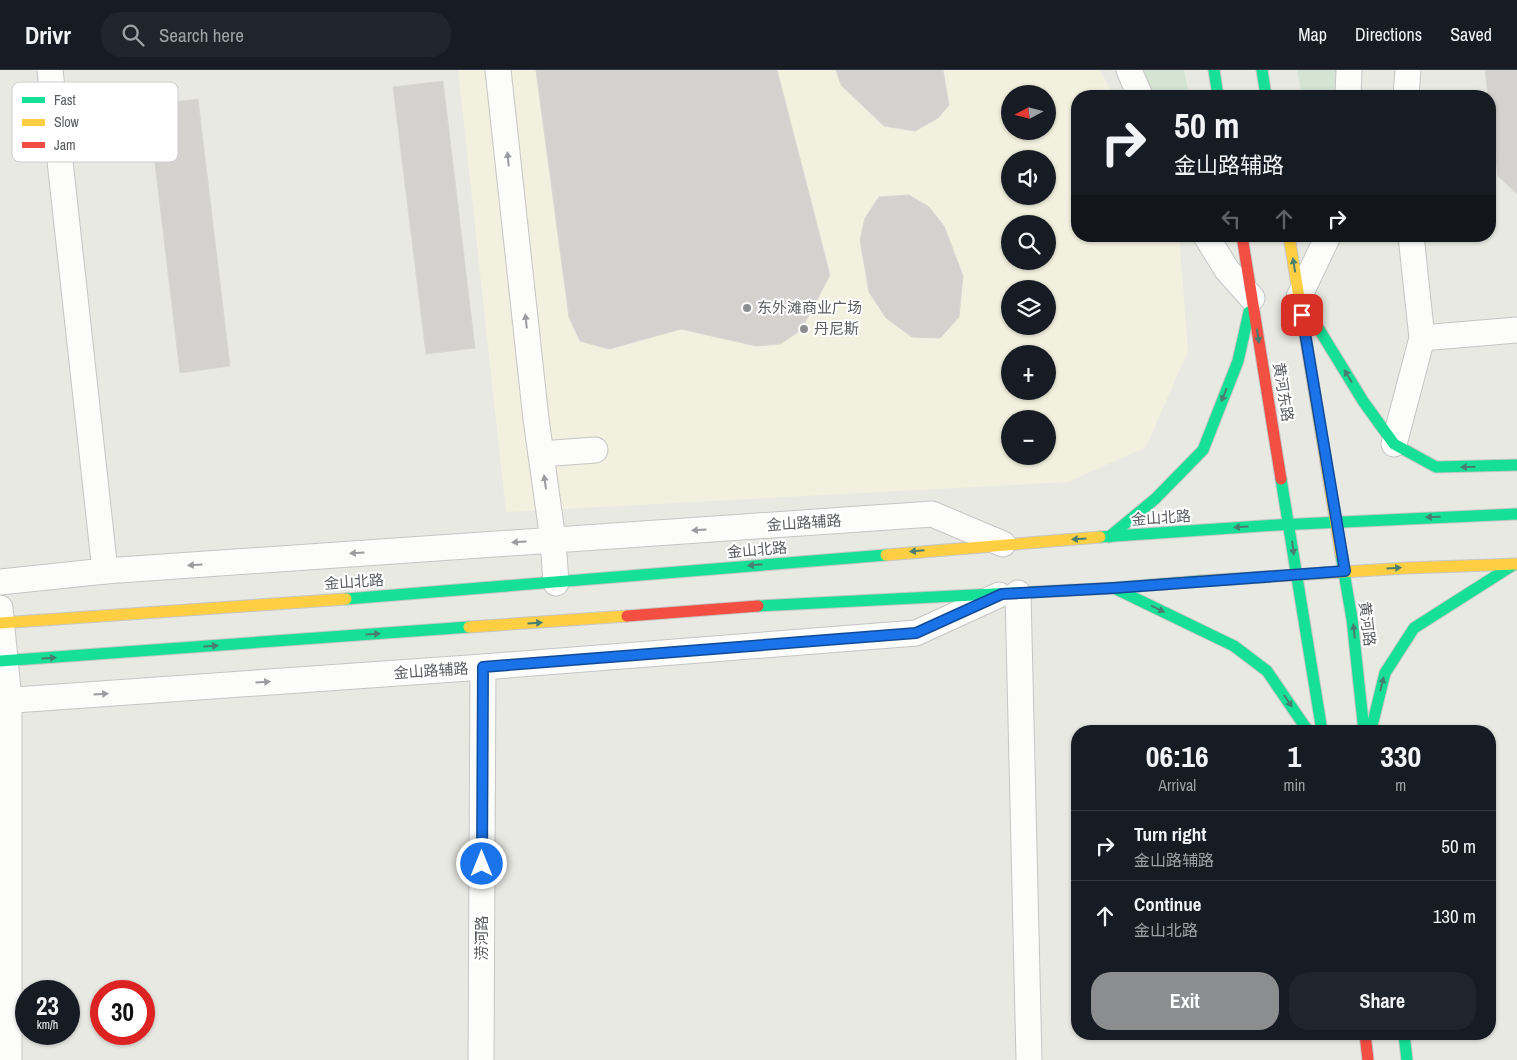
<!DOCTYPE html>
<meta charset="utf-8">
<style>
body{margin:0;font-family:"Archivo Narrow","Noto Sans SC",sans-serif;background:#20242c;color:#f1f3f6;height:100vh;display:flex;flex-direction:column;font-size:19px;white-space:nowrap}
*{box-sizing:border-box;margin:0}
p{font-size:16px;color:#9ea1a6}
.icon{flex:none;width:28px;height:28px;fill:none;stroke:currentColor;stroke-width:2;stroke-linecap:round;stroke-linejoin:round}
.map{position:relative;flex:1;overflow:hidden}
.details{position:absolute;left:1071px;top:655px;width:425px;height:315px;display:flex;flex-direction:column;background:#171b24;border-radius:20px;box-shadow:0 1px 4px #0004}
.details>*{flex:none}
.top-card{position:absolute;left:1071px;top:20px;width:425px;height:152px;border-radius:20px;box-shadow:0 1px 4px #0004;background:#171b24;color:#f1f3f6;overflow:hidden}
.needle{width:32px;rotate:263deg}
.fabs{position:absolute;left:1001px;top:15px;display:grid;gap:10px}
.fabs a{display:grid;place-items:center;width:55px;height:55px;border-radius:50%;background:#171b24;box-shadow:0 1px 4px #0004;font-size:25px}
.speed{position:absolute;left:15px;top:910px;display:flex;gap:10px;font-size:25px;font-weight:700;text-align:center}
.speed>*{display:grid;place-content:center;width:65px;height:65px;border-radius:50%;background:#171b24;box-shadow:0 1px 4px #0004;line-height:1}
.speed small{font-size:12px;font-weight:400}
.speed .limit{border:8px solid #d22;background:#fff;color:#111}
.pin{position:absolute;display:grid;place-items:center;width:42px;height:42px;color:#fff;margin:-21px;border-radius:10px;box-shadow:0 2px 8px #0006}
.me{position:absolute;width:55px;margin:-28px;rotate:0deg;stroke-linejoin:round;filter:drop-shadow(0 0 4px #0008)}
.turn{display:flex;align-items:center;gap:18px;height:105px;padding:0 20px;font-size:22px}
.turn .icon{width:65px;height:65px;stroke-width:2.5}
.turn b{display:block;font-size:35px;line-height:42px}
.lanes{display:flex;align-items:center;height:48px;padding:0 20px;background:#0003;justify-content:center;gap:25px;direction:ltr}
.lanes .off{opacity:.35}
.eta{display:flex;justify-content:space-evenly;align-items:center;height:85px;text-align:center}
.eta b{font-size:30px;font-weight:700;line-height:35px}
.action{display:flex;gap:10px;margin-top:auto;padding:10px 20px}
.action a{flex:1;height:58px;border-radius:20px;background:#8c8d8f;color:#fff;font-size:20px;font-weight:700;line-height:58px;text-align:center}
.action a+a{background:#20242c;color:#f1f3f6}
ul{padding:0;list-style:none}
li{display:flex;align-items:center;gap:15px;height:70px;padding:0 20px;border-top:1px solid #363941}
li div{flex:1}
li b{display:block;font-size:19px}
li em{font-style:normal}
header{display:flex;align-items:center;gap:30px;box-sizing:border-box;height:70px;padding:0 25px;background:#171b24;border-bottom:1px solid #363941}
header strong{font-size:24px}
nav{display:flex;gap:28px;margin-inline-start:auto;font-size:18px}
.search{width:350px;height:45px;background:#20242c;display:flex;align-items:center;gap:12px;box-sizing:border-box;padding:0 18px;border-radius:20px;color:#9ea1a6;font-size:19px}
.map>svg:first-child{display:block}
.commercial{fill:#f2f0de;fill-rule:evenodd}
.green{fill:#d3e4d2}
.building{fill:#d3d2cf;stroke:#d8d7d4}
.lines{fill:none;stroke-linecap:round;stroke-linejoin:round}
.street-casing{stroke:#c5c5c5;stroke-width:27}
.fast-casing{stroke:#c6c6c6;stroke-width:13}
.slow-casing{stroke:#c6c6c6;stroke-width:13}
.jam-casing{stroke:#c6c6c6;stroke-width:13}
.street{stroke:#fcfcfb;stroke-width:25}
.fast{stroke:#16e098;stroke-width:11}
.slow{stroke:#ffcf43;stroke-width:11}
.jam{stroke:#f24e42;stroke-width:11}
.oneway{fill:#9b9c9f}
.oneway2{fill:#497d6f}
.route-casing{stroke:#114b97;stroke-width:12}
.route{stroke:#1a73e8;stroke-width:9}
.poi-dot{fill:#8c8d8f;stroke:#fff;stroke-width:2}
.labels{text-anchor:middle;stroke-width:4;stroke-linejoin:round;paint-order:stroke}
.poi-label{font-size:15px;fill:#5a5c61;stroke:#fff;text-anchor:start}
.street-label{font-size:15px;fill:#5a5c61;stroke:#fff}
.key{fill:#fff;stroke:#ceced0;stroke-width:1}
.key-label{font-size:14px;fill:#5a5c61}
</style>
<header>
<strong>Drivr</strong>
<div class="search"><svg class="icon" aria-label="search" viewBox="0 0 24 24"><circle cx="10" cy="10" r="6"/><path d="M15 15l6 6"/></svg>Search here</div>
<nav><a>Map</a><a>Directions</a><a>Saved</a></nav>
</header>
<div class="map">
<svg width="1517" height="990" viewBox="0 0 1517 990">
<rect width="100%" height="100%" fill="#e9e9e4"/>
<path class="commercial" d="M 458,0 L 1100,0 L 1114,26 L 1078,26 L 1078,166 L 1179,166 L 1188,281 L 1146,377 L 1068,412 L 506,442 ZM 1010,24 L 1048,24 L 1048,61 L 1010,61 ZM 1010,89 L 1048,89 L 1048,126 L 1010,126 ZM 1010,154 L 1048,154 L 1048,191 L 1010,191 ZM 1010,219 L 1048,219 L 1048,256 L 1010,256 ZM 1010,284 L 1048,284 L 1048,321 L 1010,321 ZM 1010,349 L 1048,349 L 1048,386 L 1010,386 Z"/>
<g class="green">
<path d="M 1142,0 L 1184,0 L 1189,26 L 1154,26 Z"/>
<path d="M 1297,0 L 1336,0 L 1334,26 L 1302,26 Z"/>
</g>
<g class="building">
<path d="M 536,0 L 777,0 L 830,205 L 801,260 L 780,274 L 756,276 L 681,259 L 609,279 L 580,271 L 569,247 Z"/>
<path d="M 836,0 L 943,0 L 949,35 L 938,48 L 915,61 L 884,56 L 841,15 Z"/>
<path d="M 1485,0 L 1517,0 L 1517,124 L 1498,106 L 1490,26 L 1488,26 Z"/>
<path d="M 443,11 L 475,278 L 426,284 L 393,17 Z"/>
<path d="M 198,29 L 230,296 L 180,303 L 148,35 Z"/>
<path d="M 909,125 L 929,137 L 944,156 L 963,206 L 959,247 L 940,268 L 912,267 L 886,248 L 869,222 L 860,170 L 865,148 L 879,127 Z"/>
</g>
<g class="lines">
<defs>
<g id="street">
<path d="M 50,0 L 105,501"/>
<path d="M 498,0 L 536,349 L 553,470 L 556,513"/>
<path d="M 1129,0 L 1140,26"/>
<path d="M 1348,26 L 1349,0"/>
<path d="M 1406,26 L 1408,0"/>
<path d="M 1206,166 L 1227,200 L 1252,228"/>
<path d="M 1299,227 L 1328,166"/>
<path d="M 1422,268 L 1517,260"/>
<path d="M 1394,374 L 1422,268 L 1411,166"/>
<path d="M 541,384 L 595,380"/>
<path d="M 0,512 L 105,501 L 932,444 L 1003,474"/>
<path d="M 1018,523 L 1029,990"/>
<path d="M 0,538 L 9,630 L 9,990"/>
<path d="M 0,631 L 483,597 L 916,563 L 999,525"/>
<path d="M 481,990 L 483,597"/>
</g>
<g id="fast">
<path d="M 1214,0 L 1218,26"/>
<path d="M 1262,0 L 1266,26"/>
<path d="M 1306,238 L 1363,331 L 1394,374 L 1436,397 L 1517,395"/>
<path d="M 1281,409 L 1322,661"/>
<path d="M 1100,467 L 1277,455 L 1517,444"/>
<path d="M 1109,467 L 1155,429 L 1203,380 L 1238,291 L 1249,242"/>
<path d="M 1341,485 L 1352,549 L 1364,661"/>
<path d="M 1116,519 L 1234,576 L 1267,601 L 1308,661"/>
<path d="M 346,529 L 886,485"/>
<path d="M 758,536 L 1114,518 L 1200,511"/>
<path d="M 0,591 L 469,557"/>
<path d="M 1371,660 L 1385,603 L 1414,558 L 1513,495"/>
<path d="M 1404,964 L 1407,990"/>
</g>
<g id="slow">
<path d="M 1289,166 L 1341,485"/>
<path d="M 886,485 L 1100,467"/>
<path d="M 1200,511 L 1407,498 L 1517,494"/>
<path d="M 0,553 L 346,529"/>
<path d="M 469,557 L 627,546"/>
</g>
<g id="jam">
<path d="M 1242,166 L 1281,409"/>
<path d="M 627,546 L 758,536"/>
<path d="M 1365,964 L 1368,990"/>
</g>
</defs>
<use href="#street" class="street-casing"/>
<use href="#fast" class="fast-casing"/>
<use href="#slow" class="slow-casing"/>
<use href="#jam" class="jam-casing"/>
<use href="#street" class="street"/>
<use href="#fast" class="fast"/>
<use href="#slow" class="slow"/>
<use href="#jam" class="jam"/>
</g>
<defs><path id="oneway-solid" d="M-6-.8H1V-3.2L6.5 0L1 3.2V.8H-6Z" transform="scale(1.25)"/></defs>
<g class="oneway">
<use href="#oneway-solid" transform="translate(508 89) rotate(-96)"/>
<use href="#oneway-solid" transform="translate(526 251) rotate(-96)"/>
<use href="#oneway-solid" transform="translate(545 412) rotate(-98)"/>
<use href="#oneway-solid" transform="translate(699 460) rotate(176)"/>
<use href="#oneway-solid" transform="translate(519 472) rotate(176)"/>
<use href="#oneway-solid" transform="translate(357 483) rotate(176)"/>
<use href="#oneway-solid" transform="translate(195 495) rotate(176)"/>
<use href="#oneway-solid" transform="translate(263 612) rotate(-4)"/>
<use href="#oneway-solid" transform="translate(101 624) rotate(-4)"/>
</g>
<g class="oneway2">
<use href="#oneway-solid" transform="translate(1294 195) rotate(-99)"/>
<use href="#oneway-solid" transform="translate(1258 266) rotate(81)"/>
<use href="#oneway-solid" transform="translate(1348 306) rotate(-122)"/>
<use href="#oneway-solid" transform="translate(1224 325) rotate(112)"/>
<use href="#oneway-solid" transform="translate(1468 397) rotate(178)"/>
<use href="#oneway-solid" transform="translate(1433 447) rotate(178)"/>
<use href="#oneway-solid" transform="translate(1241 457) rotate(176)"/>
<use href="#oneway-solid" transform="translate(1079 469) rotate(176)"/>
<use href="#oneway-solid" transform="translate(1293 478) rotate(83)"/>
<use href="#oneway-solid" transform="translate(917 481) rotate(175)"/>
<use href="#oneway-solid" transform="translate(755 495) rotate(175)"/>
<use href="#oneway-solid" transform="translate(1394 498) rotate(-3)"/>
<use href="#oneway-solid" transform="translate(1158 539) rotate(26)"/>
<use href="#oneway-solid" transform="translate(535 553) rotate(-4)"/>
<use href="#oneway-solid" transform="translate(1354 561) rotate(-96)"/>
<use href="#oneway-solid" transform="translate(373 564) rotate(-4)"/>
<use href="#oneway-solid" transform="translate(211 576) rotate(-4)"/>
<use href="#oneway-solid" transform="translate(49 588) rotate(-4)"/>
<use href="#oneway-solid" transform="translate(1382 614) rotate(-76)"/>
<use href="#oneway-solid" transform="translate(1288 631) rotate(56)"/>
</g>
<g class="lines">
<defs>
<path id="route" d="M 482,794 L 483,597 L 916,563 L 1002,524 L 1114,518 L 1345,501 L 1302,245"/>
</defs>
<use href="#route" class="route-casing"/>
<use href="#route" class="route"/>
</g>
<g class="poi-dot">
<circle cx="747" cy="238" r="5"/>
<circle cx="804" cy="259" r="5"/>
</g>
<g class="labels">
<g class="poi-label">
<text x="757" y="243">东外滩商业广场</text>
<text x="814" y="264">丹尼斯</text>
</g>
<g class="street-label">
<text transform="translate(1283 322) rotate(81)" y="5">黄河东路</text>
<text transform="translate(1161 448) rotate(-4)" y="5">金山北路</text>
<text transform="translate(804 453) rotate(-4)" y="5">金山路辅路</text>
<text transform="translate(757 480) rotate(-5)" y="5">金山北路</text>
<text transform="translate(354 512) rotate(-4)" y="5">金山北路</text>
<text transform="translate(1367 554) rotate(83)" y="5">黄河路</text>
<text transform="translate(431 601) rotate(-4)" y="5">金山路辅路</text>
<text transform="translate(482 868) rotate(-90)" y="5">涝河路</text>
</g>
</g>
<rect x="12" y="12" width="166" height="80" rx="8" class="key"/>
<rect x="22" y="27" width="23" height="6" fill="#16e098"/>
<rect x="22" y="49" width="23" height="7" fill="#ffcf43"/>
<rect x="22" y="72" width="23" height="6" fill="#f24e42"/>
<g class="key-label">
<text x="54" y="35">Fast</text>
<text x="54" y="57">Slow</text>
<text x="54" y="80">Jam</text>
</g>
</svg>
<div class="fabs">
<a><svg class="needle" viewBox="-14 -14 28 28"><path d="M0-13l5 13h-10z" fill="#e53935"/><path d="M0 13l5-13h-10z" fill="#9ea1a6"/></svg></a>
<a><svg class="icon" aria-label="sound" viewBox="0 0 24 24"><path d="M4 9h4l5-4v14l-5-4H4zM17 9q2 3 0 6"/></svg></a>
<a><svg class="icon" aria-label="search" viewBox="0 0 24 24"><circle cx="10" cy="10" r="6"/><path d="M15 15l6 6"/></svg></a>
<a><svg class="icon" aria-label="layers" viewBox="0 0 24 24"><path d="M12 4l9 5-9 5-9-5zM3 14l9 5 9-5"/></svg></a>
<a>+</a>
<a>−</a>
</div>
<div class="speed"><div>23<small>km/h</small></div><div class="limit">30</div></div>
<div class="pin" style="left:1302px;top:245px;background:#d93025"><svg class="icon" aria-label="arrive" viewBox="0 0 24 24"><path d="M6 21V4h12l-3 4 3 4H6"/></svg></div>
<svg class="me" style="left:482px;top:794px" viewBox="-20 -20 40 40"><circle r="17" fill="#1a73e8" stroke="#fff" stroke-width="3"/><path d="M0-11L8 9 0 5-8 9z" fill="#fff"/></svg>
<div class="top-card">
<div class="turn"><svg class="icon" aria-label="right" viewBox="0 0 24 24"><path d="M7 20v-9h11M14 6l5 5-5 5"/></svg><div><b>50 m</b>金山路辅路</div></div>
<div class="lanes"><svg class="icon off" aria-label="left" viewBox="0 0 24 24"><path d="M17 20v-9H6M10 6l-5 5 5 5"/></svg><svg class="icon off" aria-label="ahead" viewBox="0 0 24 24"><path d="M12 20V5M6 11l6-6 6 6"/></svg><svg class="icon" aria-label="right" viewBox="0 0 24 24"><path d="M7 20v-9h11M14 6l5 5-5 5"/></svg></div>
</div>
<section class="details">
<div class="eta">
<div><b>06:16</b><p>Arrival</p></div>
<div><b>1</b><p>min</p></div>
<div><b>330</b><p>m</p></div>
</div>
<ul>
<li><svg class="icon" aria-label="right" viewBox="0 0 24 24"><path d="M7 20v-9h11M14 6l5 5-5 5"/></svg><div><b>Turn right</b><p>金山路辅路</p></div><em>50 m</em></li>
<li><svg class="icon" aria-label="ahead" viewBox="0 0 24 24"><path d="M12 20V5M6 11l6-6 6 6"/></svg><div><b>Continue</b><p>金山北路</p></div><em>130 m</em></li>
</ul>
<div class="action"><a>Exit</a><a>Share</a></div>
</section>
</div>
